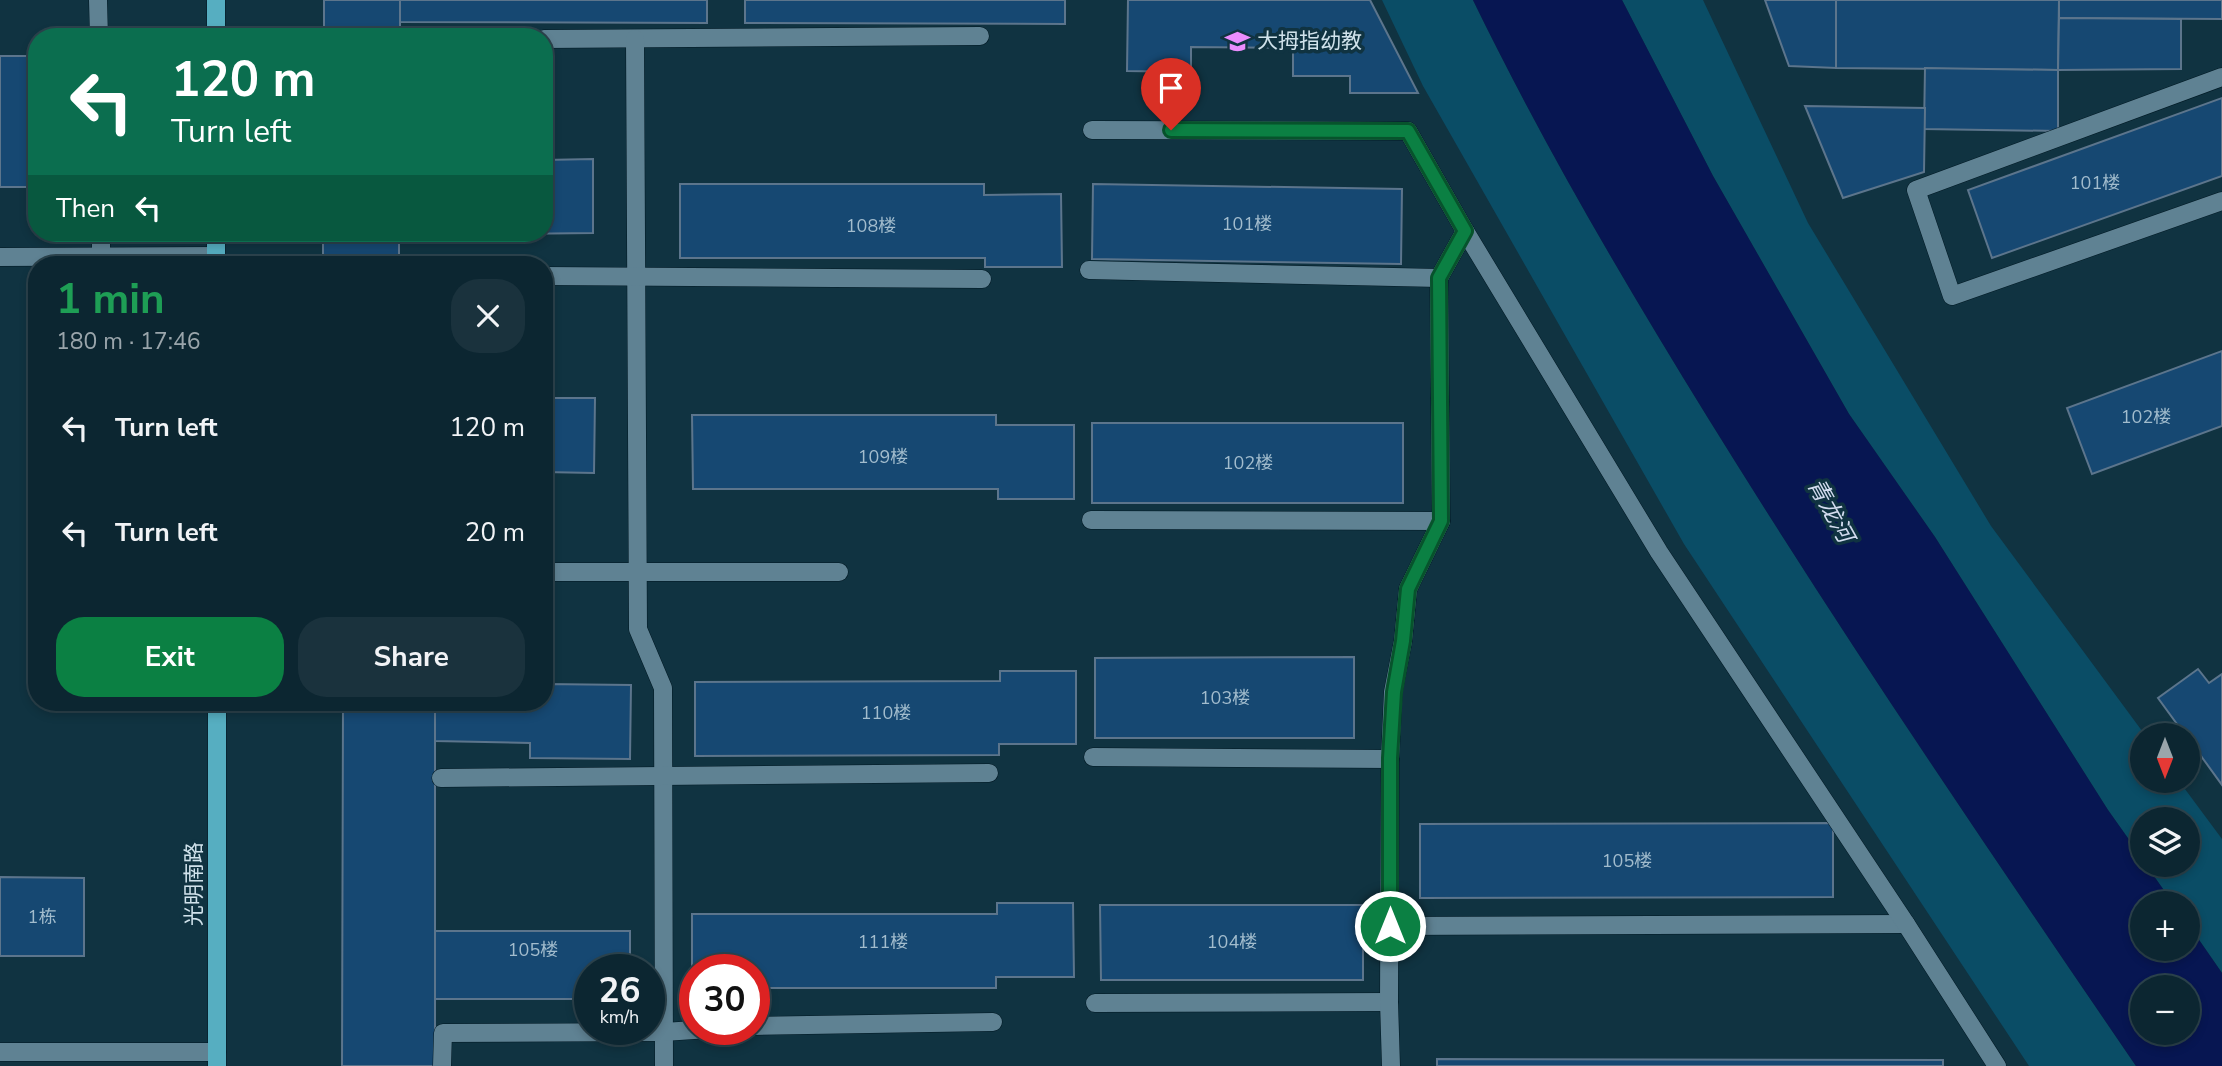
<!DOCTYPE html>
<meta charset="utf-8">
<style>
body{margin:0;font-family:"Nunito Sans","Noto Sans SC",sans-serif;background:#1a323d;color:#f1f3f6;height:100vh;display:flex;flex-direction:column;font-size:26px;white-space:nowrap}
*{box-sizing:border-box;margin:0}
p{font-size:23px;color:#9aa5ab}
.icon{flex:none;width:38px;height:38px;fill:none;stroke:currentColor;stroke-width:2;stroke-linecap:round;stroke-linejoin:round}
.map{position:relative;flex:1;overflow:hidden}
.drawer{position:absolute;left:28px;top:256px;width:525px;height:455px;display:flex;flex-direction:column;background:#0c2631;border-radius:28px;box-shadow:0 4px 10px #0003,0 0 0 2px #2c434d}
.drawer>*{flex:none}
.guide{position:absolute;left:28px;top:28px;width:525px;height:214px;border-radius:28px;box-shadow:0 4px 10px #0003,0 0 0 2px #2c434d;background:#0b6e4f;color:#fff;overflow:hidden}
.needle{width:46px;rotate:180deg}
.tools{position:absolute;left:2130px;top:723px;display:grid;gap:14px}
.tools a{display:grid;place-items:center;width:70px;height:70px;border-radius:50%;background:#0c2631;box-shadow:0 4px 10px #0003,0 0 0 2px #2c434d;font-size:35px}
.speed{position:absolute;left:574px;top:954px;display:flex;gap:14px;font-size:35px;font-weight:700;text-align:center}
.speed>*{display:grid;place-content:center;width:91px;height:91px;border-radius:50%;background:#0c2631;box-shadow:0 4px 10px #0003,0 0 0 2px #2c434d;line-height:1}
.speed small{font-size:18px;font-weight:400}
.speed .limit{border:10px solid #d22;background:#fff;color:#111}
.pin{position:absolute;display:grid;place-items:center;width:60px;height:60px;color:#fff;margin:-72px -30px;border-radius:50% 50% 50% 0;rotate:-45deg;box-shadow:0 0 7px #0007}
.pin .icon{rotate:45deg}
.me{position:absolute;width:77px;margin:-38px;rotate:0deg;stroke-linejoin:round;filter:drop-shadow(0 0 5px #0008)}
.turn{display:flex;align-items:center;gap:24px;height:147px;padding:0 28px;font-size:32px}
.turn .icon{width:91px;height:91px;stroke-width:2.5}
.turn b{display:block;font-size:49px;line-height:60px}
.then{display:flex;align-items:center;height:66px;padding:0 28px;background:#0003;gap:14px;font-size:26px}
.round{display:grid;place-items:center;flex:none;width:74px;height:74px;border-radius:28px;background:#1a323d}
.overview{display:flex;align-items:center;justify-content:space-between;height:119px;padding:0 28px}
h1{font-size:42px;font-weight:700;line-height:52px;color:#1e9e55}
.primary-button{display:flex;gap:14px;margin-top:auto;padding:14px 28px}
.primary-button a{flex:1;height:80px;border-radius:28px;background:#0b8043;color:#fff;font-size:28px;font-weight:700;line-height:80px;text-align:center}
.primary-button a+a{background:#1a323d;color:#f1f3f6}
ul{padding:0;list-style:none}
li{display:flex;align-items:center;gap:21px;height:105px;padding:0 28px}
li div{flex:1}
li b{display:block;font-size:26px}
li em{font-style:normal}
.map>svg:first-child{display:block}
.green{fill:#0a4d66}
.water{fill:#071652;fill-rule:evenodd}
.building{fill:#164872;stroke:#5c758c;stroke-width:2}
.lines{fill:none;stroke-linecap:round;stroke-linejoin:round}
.minor-casing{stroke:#011924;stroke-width:19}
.major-casing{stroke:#011924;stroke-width:19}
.minor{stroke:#5f8293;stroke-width:18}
.major{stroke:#56aec1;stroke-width:18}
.route-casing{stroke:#07532c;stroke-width:18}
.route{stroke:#0b8043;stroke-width:12}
.labels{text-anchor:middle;stroke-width:7;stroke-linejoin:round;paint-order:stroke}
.number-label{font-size:18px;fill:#a2bccd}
.poi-label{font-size:21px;fill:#d0e2eb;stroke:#103341;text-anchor:start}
.street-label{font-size:21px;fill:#d0e2eb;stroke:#103341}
.water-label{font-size:23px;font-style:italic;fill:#d3dcef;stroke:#103341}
</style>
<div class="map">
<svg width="2222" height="1066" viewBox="0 0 2222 1066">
<rect width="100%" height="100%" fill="#103341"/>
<g class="green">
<path d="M 1382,0 L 1473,0 C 1543,144 1624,282 1708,418 C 1844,638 1990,852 2136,1066 L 2029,1066 L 1684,544 L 1423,86 Z"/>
<path d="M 1622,0 L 1703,0 L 1808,223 L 1991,526 L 2145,735 L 2142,735 L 2142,780 L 2179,781 L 2222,839 L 2222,973 L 2188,924 L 2188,903 L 2173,903 L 2146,865 L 2188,864 L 2188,819 L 2142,819 L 2142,858 L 2108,810 L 1935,537 L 1849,414 L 1713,176 Z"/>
</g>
<path class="water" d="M 1473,0 L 1622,0 L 1713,176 L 1849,414 L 1935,537 L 2108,810 L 2142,858 L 2142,864 L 2146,865 L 2173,903 L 2142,903 L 2142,948 L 2188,948 L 2188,924 L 2222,973 L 2222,1066 L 2136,1066 C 1990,852 1844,638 1708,418 C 1624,282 1543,144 1473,0 ZM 2188,987 L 2188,1032 L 2142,1032 L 2142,987 Z"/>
<g class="building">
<rect x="324" y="0" width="76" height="37"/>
<path d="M 400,0 L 707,0 L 707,23 L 400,22 Z"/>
<path d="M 745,0 L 1065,0 L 1065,24 L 745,23 Z"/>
<path d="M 1128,0 L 1370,0 L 1418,93 L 1350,93 L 1350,76 L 1293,76 L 1293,48 L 1191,47 L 1191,72 L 1127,71 Z"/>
<path d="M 1765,0 L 1836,0 L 1836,68 L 1789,66 Z"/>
<path d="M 1836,0 L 2059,0 L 2058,70 L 1836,68 Z"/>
<path d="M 2059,0 L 2222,0 L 2222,19 L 2059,18 Z"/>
<path d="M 2059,18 L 2181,19 L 2181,69 L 2058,70 Z"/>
<rect x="0" y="56" width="37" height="131"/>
<path d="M 1925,68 L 2058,70 L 2058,131 L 1924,129 Z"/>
<path d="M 2222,98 L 2222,176 L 1992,258 L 1968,190 Z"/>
<path d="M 1805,106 L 1925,108 L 1924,172 L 1843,198 Z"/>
<path d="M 593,159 L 593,233 L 399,235 L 399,233 L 544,233 L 544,160 Z"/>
<path d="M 680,184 L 984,184 L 984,195 L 1061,194 L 1062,267 L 985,267 L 985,258 L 680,258 Z"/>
<path d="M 1093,184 L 1402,189 L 1401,264 L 1092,259 Z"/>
<rect x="323" y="233" width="76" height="31"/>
<path d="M 2222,351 L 2222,426 L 2092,474 L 2067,408 Z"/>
<path d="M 544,398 L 595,398 L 594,473 L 544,472 Z"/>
<path d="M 692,415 L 996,415 L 996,425 L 1074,425 L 1074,499 L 998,499 L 998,489 L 693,489 Z"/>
<rect x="1092" y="423" width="311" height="80"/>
<path d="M 1354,657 L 1354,738 L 1095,738 L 1095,658 Z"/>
<path d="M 2198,669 L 2209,683 L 2222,674 L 2222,785 L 2188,738 L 2188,735 L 2185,735 L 2158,698 Z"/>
<path d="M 1000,671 L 1076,671 L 1076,744 L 999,744 L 999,755 L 695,756 L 695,682 L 1000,681 Z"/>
<path d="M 544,684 L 631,685 L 630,759 L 530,758 L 530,743 L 435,741 L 435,702 L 544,702 Z"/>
<path d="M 343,702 L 435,702 L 435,1066 L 342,1066 Z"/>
<path d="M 1833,823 L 1833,897 L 1420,898 L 1420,824 Z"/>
<path d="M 0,877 L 84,878 L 84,956 L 0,956 Z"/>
<path d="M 997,903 L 1073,903 L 1074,977 L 996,977 L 996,988 L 754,988 L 754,970 L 695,970 L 695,988 L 692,988 L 692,914 L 997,914 Z"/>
<path d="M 1100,905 L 1363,905 L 1363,980 L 1101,980 Z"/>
<path d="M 435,931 L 630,931 L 630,970 L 590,970 L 590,999 L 435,999 Z"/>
<path d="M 1437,1059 L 1943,1060 L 1943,1066 L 1437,1066 Z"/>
</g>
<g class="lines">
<defs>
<g id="minor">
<path d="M 98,0 L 99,37"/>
<path d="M 544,39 L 980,36"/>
<path d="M 635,39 L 638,629 L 663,688 L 664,1066"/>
<path d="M 2222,77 L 1916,190 L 1952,296 L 2222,201"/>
<path d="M 1092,130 L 1408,131 L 1465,231"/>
<path d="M 101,233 L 101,256"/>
<path d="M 0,257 L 216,256"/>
<path d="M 1089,270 L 1439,278"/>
<path d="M 544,276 L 982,279"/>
<path d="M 1091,520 L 1441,521"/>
<path d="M 544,572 L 839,572"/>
<path d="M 1093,757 L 1390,759"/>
<path d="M 441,778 L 989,773"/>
<path d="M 1389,926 L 1906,924"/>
<path d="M 1095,1003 L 1389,1002"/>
<path d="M 754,1026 L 993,1022"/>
<path d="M 0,1052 L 217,1052"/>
<path d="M 442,1066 L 443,1033 L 664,1032 L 709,1029"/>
<path d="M 1391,1066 L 1389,1002 L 1390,759 L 1393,692 L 1403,641 L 1408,589 L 1441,521 L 1439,278 L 1465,231 L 1659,552 L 1906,924 L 1997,1066"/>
</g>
<g id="major">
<path d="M 216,0 L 216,37"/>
<path d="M 216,233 L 216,264"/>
<path d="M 217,702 L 217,1066"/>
</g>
</defs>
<use href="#minor" class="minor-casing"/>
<use href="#major" class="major-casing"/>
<use href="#minor" class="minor"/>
<use href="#major" class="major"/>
</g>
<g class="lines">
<defs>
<path id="route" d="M 1171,130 L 1408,131 L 1465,231 L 1439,278 L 1441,521 L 1408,589 L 1403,641 L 1394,692 L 1390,758 L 1390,926"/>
</defs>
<use href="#route" class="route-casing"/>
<use href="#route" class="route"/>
</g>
<defs>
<symbol id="school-bare" viewBox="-9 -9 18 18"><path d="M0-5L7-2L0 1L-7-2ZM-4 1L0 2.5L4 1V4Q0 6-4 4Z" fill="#ea8dfd" stroke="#103341" stroke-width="2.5" paint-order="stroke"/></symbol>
</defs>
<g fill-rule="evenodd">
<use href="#school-bare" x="1220" y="24" width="35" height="35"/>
</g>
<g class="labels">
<g class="number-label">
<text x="2095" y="189">101楼</text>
<text x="1247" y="230">101楼</text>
<text x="871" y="232">108楼</text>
<text x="2146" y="423">102楼</text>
<text x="883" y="463">109楼</text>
<text x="1248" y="469">102楼</text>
<text x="1225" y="704">103楼</text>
<text x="886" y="719">110楼</text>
<text x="1627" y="867">105楼</text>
<text x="42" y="923">1栋</text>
<text x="883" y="948">111楼</text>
<text x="1232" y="948">104楼</text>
<text x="533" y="956">105楼</text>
</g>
<g class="poi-label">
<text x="1257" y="48">大拇指幼教</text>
</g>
<g class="street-label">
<text transform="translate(194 884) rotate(-90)" y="7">光明南路</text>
</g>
<g class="water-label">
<text transform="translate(1831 510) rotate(61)" y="8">青龙河</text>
</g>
</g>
</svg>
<div class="tools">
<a><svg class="needle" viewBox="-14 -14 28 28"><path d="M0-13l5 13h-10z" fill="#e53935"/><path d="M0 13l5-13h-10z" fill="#9aa5ab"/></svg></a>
<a><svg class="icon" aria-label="layers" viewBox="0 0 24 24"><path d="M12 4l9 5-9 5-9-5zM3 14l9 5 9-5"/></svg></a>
<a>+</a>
<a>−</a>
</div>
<div class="speed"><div>26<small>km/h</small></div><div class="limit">30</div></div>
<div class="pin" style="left:1171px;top:130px;background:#d93025"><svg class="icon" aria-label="arrive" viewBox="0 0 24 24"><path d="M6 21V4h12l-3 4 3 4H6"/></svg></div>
<svg class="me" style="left:1390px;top:926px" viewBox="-20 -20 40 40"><circle r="17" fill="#0b8043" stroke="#fff" stroke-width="3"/><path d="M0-11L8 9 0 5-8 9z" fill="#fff"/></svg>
<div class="guide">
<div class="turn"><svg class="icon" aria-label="left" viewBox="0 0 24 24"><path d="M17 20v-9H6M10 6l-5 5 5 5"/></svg><div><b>120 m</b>Turn left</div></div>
<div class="then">Then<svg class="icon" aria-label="left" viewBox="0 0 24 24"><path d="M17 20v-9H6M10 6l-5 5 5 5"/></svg></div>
</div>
<section class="drawer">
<div class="overview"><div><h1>1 min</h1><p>180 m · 17:46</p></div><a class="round"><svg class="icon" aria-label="close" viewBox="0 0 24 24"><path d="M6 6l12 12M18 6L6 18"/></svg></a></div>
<ul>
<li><svg class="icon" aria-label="left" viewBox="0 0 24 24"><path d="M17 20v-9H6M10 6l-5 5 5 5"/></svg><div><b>Turn left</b></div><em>120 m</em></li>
<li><svg class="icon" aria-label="left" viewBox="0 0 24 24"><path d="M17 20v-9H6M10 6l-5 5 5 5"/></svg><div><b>Turn left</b></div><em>20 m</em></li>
</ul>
<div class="primary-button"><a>Exit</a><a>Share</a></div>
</section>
</div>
